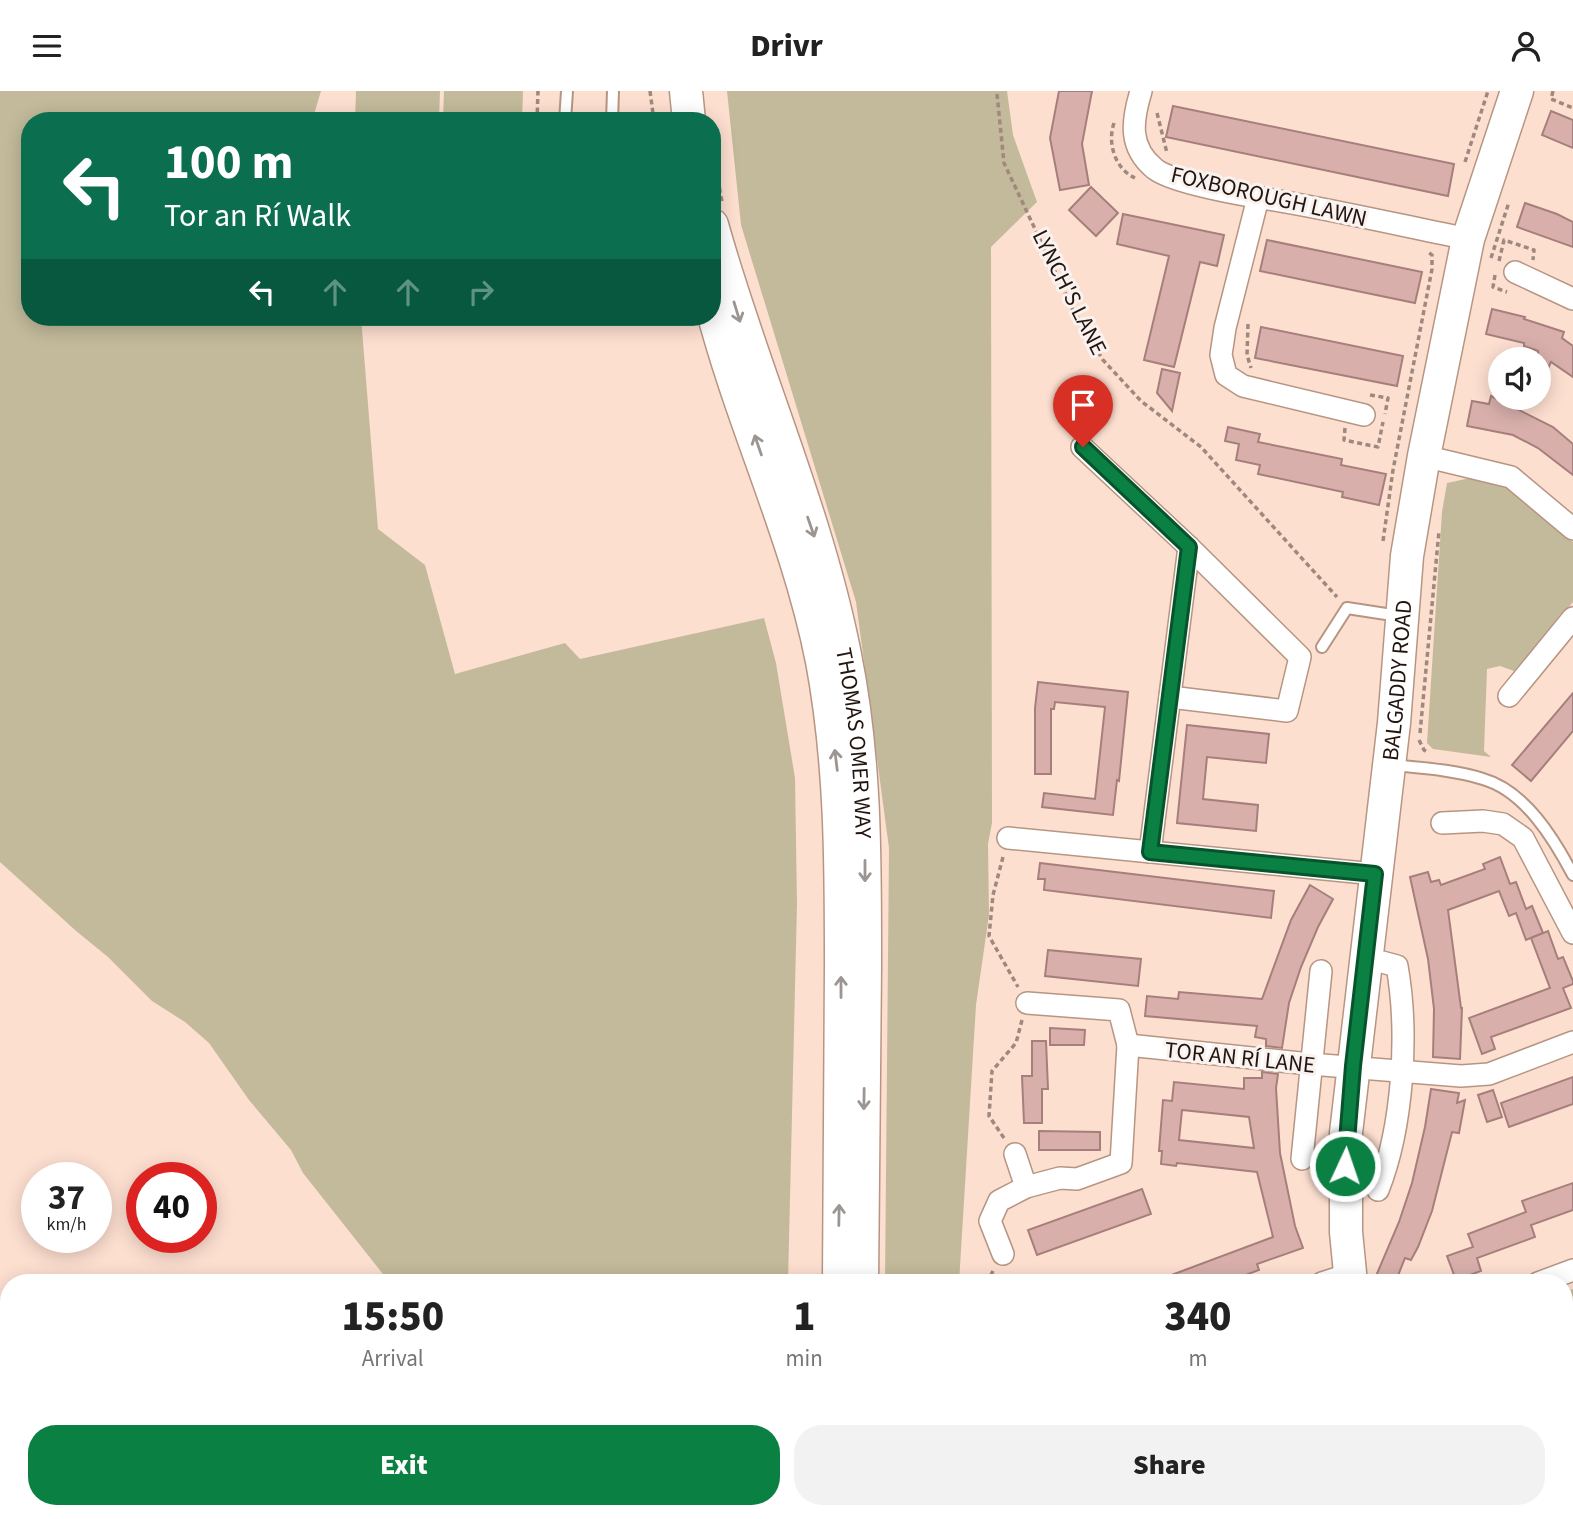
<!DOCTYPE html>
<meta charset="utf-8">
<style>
body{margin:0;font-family:"Source Sans 3",sans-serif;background:#f2f2f2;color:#222;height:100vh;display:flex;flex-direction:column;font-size:26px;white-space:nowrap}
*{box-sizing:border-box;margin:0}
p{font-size:23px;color:#767676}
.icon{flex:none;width:38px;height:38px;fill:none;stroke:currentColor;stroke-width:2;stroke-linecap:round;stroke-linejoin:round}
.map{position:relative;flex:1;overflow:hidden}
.sheet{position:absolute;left:0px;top:1183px;width:1573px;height:245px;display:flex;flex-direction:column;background:#fff;border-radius:28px 28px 0 0;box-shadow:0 4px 18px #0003}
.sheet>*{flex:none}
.top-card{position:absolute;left:21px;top:21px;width:700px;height:214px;border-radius:28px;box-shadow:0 4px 18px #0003;background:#0b6e4f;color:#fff;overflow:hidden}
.tools{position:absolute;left:1488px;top:256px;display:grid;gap:14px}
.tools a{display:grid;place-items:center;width:63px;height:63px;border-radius:50%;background:#fff;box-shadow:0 4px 18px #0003;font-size:35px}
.speed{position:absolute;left:21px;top:1071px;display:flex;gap:14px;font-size:35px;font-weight:700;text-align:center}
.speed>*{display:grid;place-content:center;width:91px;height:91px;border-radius:50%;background:#fff;box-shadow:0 4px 18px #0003;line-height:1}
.speed small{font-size:18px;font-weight:400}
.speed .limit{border:10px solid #d22;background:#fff;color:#111}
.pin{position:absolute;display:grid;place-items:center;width:60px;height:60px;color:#fff;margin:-72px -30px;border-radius:50% 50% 50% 0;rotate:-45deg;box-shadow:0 0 7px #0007}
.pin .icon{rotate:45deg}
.me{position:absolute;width:77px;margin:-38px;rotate:3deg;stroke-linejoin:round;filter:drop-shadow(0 0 5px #0008)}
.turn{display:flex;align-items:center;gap:24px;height:147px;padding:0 28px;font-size:32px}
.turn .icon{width:91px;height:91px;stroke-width:2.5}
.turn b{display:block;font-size:49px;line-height:60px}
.lanes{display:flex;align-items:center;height:66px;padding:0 28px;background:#0003;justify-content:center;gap:35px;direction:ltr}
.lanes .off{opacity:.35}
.eta{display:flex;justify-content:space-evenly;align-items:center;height:119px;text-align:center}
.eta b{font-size:42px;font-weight:800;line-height:49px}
.button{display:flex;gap:14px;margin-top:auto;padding:14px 28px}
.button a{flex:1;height:80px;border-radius:28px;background:#0b8043;color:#fff;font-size:28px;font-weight:800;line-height:80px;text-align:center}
.button a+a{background:#f2f2f2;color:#222}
header{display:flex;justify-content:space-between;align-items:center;height:91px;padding:0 28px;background:#fff;font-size:32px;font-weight:800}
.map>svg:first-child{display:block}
.green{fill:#c3ba9b}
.building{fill:#d8afab;stroke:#a67f7c;stroke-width:2;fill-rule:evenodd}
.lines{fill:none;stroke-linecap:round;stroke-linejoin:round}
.lane-casing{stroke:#b79583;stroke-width:14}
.street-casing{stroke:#b79583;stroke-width:24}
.secondary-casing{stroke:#b79583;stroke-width:35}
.path{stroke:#9f887d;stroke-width:3.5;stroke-dasharray:5 3.5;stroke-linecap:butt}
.lane{stroke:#fff;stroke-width:10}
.street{stroke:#fff;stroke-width:21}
.secondary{stroke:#fff;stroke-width:32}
.oneway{stroke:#9c9693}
.route-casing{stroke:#07532c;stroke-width:18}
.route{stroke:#0b8043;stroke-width:12}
.labels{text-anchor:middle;stroke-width:6;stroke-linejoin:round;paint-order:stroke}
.street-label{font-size:23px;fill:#22150f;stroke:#f9f2ee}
</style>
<header><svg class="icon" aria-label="menu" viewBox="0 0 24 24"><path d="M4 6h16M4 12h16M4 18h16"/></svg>Drivr<svg class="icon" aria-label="person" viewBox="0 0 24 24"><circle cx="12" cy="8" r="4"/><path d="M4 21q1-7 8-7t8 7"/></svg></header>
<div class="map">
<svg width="1573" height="1428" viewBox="0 0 1573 1428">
<rect width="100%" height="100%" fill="#fddfd0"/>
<g class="green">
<path d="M 0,0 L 321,0 L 312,30 L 30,30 L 30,226 L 361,226 L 378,438 L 425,474 L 455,583 L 565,552 L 580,568 L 764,527 L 776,572 L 795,687 L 797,813 L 788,1192 L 390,1192 L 303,1082 L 291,1059 L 249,1009 L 209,952 L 185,931 L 152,910 L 108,866 L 75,839 L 0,771 Z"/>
<path d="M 356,0 L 440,0 L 439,30 L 355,30 Z"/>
<path d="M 444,0 L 523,0 L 522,30 L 443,29 Z"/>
<path d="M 727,0 L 1007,0 L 1013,44 L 1037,111 L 991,156 L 992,732 L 988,753 L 989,824 L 976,914 L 959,1192 L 885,1192 L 889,757 L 856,511 L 741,134 Z"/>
<path d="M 1475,386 L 1508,393 L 1573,451 L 1573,511 L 1514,580 L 1500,575 L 1487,578 L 1484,660 L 1491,666 L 1433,658 L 1427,652 L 1442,421 L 1447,392 Z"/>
<path d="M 1573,1198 L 1573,1273 L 1570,1264 L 1564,1266 L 1565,1201 Z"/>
<path d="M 612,1419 L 784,1419 L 784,1428 L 621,1428 Z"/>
<path d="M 883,1419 L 1382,1419 L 1384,1428 L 883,1428 Z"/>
<path d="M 1531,1419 L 1561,1419 L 1564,1428 L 1528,1428 L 1520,1424 Z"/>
</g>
<g class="building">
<path d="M 1059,0 L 1092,0 L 1082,53 L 1089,94 L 1060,99 L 1050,47 Z"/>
<path d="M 1173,15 L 1454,73 L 1448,105 L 1166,46 Z"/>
<path d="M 1551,20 L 1573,29 L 1573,57 L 1542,44 Z"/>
<path d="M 1091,96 L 1118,122 L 1096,145 L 1069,119 Z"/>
<path d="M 1525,112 L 1557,123 L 1573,131 L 1573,156 L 1517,136 Z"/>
<path d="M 1123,123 L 1224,144 L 1217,175 L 1200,171 L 1174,276 L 1144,269 L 1169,165 L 1117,153 Z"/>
<path d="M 1267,149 L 1422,181 L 1415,212 L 1260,180 Z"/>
<path d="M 1492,218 L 1525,226 L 1524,228 L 1564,241 L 1562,247 L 1573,255 L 1573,286 L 1551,271 L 1538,299 L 1538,260 L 1524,255 L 1524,252 L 1486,243 Z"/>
<path d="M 1261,236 L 1403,265 L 1397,295 L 1255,267 Z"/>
<path d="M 1162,278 L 1180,282 L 1172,320 L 1157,302 Z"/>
<path d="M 1491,305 L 1553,336 L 1573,353 L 1573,384 L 1538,357 L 1513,344 L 1467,335 L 1472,310 L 1489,313 Z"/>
<path d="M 1228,336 L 1260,343 L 1258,351 L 1342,368 L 1341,374 L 1386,383 L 1379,414 L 1342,406 L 1343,401 L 1258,383 L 1260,374 L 1236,369 L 1239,353 L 1225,350 Z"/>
<path d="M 1038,591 L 1128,601 L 1119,690 L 1117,689 L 1113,724 L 1042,716 L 1044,702 L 1095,708 L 1105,616 L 1055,611 L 1054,618 L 1051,618 L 1051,683 L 1035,683 L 1035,617 Z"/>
<path d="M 1573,602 L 1573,640 L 1531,690 L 1512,674 Z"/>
<path d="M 1187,634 L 1269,643 L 1266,672 L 1207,666 L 1203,708 L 1258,714 L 1256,740 L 1177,732 Z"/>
<path d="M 1500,766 L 1510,793 L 1516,791 L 1526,818 L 1532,815 L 1543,842 L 1526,849 L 1516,822 L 1509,825 L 1499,800 L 1448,819 L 1461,917 L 1462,917 L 1460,968 L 1433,966 L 1434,918 L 1428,868 L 1410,786 L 1428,781 L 1431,791 L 1439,789 L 1441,794 L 1485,778 L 1483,773 Z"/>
<path d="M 1040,772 L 1274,800 L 1271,827 L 1044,799 L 1045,788 L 1038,788 Z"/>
<path d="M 1310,794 L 1333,808 L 1318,836 L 1301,876 L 1289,912 L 1282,957 L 1266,955 L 1266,948 L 1255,946 L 1257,935 L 1145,925 L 1147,905 L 1178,908 L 1179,901 L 1262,908 L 1291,829 Z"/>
<path d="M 1548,840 L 1558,868 L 1563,866 L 1573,890 L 1573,893 L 1563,897 L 1571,917 L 1491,946 L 1495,958 L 1482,963 L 1469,927 L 1550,897 L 1531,847 Z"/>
<path d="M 1048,859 L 1141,868 L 1138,895 L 1045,885 Z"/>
<path d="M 1050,937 L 1085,939 L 1084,954 L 1050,954 Z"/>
<path d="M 1032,950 L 1046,950 L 1048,998 L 1042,998 L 1042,1032 L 1024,1032 L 1022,985 L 1032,985 Z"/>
<path d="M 1262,981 L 1278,983 L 1276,997 L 1280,1062 L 1295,1135 L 1303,1157 L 1257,1173 L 1259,1179 L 1224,1192 L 1150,1192 L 1273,1146 L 1257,1081 L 1177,1072 L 1176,1075 L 1161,1073 L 1162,1060 L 1159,1060 L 1163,1009 L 1172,1010 L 1174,991 L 1244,998 L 1244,987 L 1262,987 ZM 1182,1019 L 1249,1026 L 1254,1057 L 1179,1049 Z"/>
<path d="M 1573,986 L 1573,1013 L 1509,1036 L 1501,1012 Z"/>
<path d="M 1431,998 L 1459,1002 L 1457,1012 L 1465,1009 L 1459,1042 L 1452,1041 L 1432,1120 L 1418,1156 L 1411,1169 L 1405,1167 L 1395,1192 L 1392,1192 L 1376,1185 L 1399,1131 L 1412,1092 L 1425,1036 Z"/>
<path d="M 1493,999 L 1502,1026 L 1487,1031 L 1478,1004 Z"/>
<path d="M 1039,1040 L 1100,1041 L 1100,1059 L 1039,1059 Z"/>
<path d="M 1573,1092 L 1573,1119 L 1531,1134 L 1535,1146 L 1477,1167 L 1481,1180 L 1456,1189 L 1447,1165 L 1473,1156 L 1468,1143 L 1526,1121 L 1522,1110 Z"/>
<path d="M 1142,1098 L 1151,1123 L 1037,1164 L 1028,1139 Z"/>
</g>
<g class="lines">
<defs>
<g id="lane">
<path d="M 565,30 L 567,0"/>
<path d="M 612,30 L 613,0"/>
<path d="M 1322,556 L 1347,517 L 1399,525"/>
<path d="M 1393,674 C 1422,677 1455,679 1483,688 C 1525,700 1554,748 1573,784"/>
<path d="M 1503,1419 L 1508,1428"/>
</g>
<g id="street">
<path d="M 1141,0 C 1132,30 1128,56 1155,78 C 1173,92 1249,105 1274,109 C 1339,120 1404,135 1468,148"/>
<path d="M 1258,107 L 1225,237 L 1221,264 L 1226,284 L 1243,295 L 1364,324"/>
<path d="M 1515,181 L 1573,208"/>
<path d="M 1082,356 L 1189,456 L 1300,566 L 1287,620 L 1170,606"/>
<path d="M 1424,365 L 1511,386 L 1573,438"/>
<path d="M 1509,605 L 1573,527"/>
<path d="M 1442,732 L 1483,730 L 1503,733 L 1523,747 L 1573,842"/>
<path d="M 1008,747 L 1375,783"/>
<path d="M 1150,761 L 1189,456"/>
<path d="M 1027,912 L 1119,919 L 1128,954"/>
<path d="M 1015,1063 L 1026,1096"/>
<path d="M 1302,1068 L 1321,880"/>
<path d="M 1378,1099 C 1403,1036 1409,942 1397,875 L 1382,871"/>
<path d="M 1003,1163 L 990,1130 L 999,1110 L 1026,1096 L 1060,1087 L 1077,1088 L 1121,1072 L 1128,954 L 1310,973 L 1461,985 L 1489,983 L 1573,951"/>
<path d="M 1322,1192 L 1350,1183"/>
<path d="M 1538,1192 L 1573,1179"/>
</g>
<g id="secondary">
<path d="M 686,0 L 689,30"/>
<path id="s1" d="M 712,134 C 752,278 816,417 845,564 C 866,668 865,772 865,877 C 864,982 863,1087 862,1192"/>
<path d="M 712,217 C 743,336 798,448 822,570 C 841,671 841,772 841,875 C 841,980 839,1086 839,1192"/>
<path id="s2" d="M 1351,1192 L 1346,1141 L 1346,1042 L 1394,632 L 1407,465 L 1424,365 L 1468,148 L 1517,0"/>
<path d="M 1424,1419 L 1429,1428"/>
<path d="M 836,1428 L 836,1419"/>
<path d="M 860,1428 L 860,1419"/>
</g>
</defs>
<use href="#lane" class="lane-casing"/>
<use href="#street" class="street-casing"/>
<use href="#secondary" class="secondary-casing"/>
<g class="path">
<path d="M 650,0 L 654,30"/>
<path d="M 1553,0 L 1551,8 L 1573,17"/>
<path d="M 997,3 L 1004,72 L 1073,219 L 1103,269 L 1141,310 L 1201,356 L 1337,506"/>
<path d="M 1157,22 L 1167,62"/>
<path d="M 537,30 L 538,0"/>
<path d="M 1114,32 C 1107,52 1115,78 1135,87"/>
<path d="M 712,55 L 722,111"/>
<path d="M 1465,71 L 1488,0"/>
<path d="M 1491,167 L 1509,111"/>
<path d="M 1499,170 L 1504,149 L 1534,159 L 1533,169"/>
<path d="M 1495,184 L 1493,196 L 1507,201"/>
<path d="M 1248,233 L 1247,264 L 1251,277"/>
<path d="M 1370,304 L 1388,307 L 1385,323"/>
<path d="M 1345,337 L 1344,349 L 1378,356 L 1383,331"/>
<path d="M 1383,450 L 1393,379 L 1432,178 L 1432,164 L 1427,160"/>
<path d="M 1420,642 L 1439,440"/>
<path d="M 1419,649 L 1424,659 L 1429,662"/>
<path d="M 1003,766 L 993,804 L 989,845 L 1018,896"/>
<path d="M 1004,1047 L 989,1025 L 992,980 L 1016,952 L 1022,929"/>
<path d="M 987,1192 L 993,1180"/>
<path d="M 1564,1397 L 1573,1394"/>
<path d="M 1274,1419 L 1278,1428"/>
</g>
<use href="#lane" class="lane"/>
<use href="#street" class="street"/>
<use href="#secondary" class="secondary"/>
</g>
<defs><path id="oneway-shaft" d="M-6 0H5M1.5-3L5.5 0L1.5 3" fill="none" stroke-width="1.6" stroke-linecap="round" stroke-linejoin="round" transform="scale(1.75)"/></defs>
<g class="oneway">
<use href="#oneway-shaft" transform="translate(737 221) rotate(73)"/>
<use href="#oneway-shaft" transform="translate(758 354) rotate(-109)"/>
<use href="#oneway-shaft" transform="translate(811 436) rotate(71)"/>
<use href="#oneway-shaft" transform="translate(836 669) rotate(-97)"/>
<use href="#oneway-shaft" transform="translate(865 780) rotate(90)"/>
<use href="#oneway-shaft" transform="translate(841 896) rotate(-90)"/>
<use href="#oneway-shaft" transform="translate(864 1008) rotate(91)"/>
<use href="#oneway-shaft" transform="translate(839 1124) rotate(-89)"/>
</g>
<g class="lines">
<defs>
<path id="route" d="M 1083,356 L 1189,456 L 1150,761 L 1375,783 L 1353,975 L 1345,1075"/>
</defs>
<use href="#route" class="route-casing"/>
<use href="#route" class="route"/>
</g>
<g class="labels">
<g class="street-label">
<text transform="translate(1269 105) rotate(13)" y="8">FOXBOROUGH LAWN</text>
<text transform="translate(1070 201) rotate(63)" y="8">LYNCH'S LANE</text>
<text dy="8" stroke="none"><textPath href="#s2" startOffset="606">BALGADDY ROAD</textPath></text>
<text dy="8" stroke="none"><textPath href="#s1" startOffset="539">THOMAS OMER WAY</textPath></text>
<text transform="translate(1240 966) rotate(6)" y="8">TOR AN RÍ LANE</text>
</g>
</g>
</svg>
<div class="tools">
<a><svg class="icon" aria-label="sound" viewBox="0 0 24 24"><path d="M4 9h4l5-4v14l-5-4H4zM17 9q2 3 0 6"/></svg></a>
</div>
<div class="speed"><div>37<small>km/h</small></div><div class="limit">40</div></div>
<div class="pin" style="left:1083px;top:356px;background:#d93025"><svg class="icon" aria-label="arrive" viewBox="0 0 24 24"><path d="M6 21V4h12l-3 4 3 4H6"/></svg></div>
<svg class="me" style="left:1345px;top:1075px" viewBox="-20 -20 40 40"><circle r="17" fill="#0b8043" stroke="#fff" stroke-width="3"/><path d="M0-11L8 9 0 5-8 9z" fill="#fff"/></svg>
<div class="top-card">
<div class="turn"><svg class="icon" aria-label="left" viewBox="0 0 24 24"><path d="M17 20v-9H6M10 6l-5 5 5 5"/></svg><div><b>100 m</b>Tor an Rí Walk</div></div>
<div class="lanes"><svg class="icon" aria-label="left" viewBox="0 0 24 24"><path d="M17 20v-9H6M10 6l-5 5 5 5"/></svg><svg class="icon off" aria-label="ahead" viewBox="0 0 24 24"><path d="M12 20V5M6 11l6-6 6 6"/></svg><svg class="icon off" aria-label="ahead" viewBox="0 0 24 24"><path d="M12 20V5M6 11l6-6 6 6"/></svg><svg class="icon off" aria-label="right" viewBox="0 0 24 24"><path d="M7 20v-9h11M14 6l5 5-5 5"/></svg></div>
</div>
<section class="sheet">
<div class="eta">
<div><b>15:50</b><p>Arrival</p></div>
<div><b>1</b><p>min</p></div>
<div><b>340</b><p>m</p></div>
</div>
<div class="button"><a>Exit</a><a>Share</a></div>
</section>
</div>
